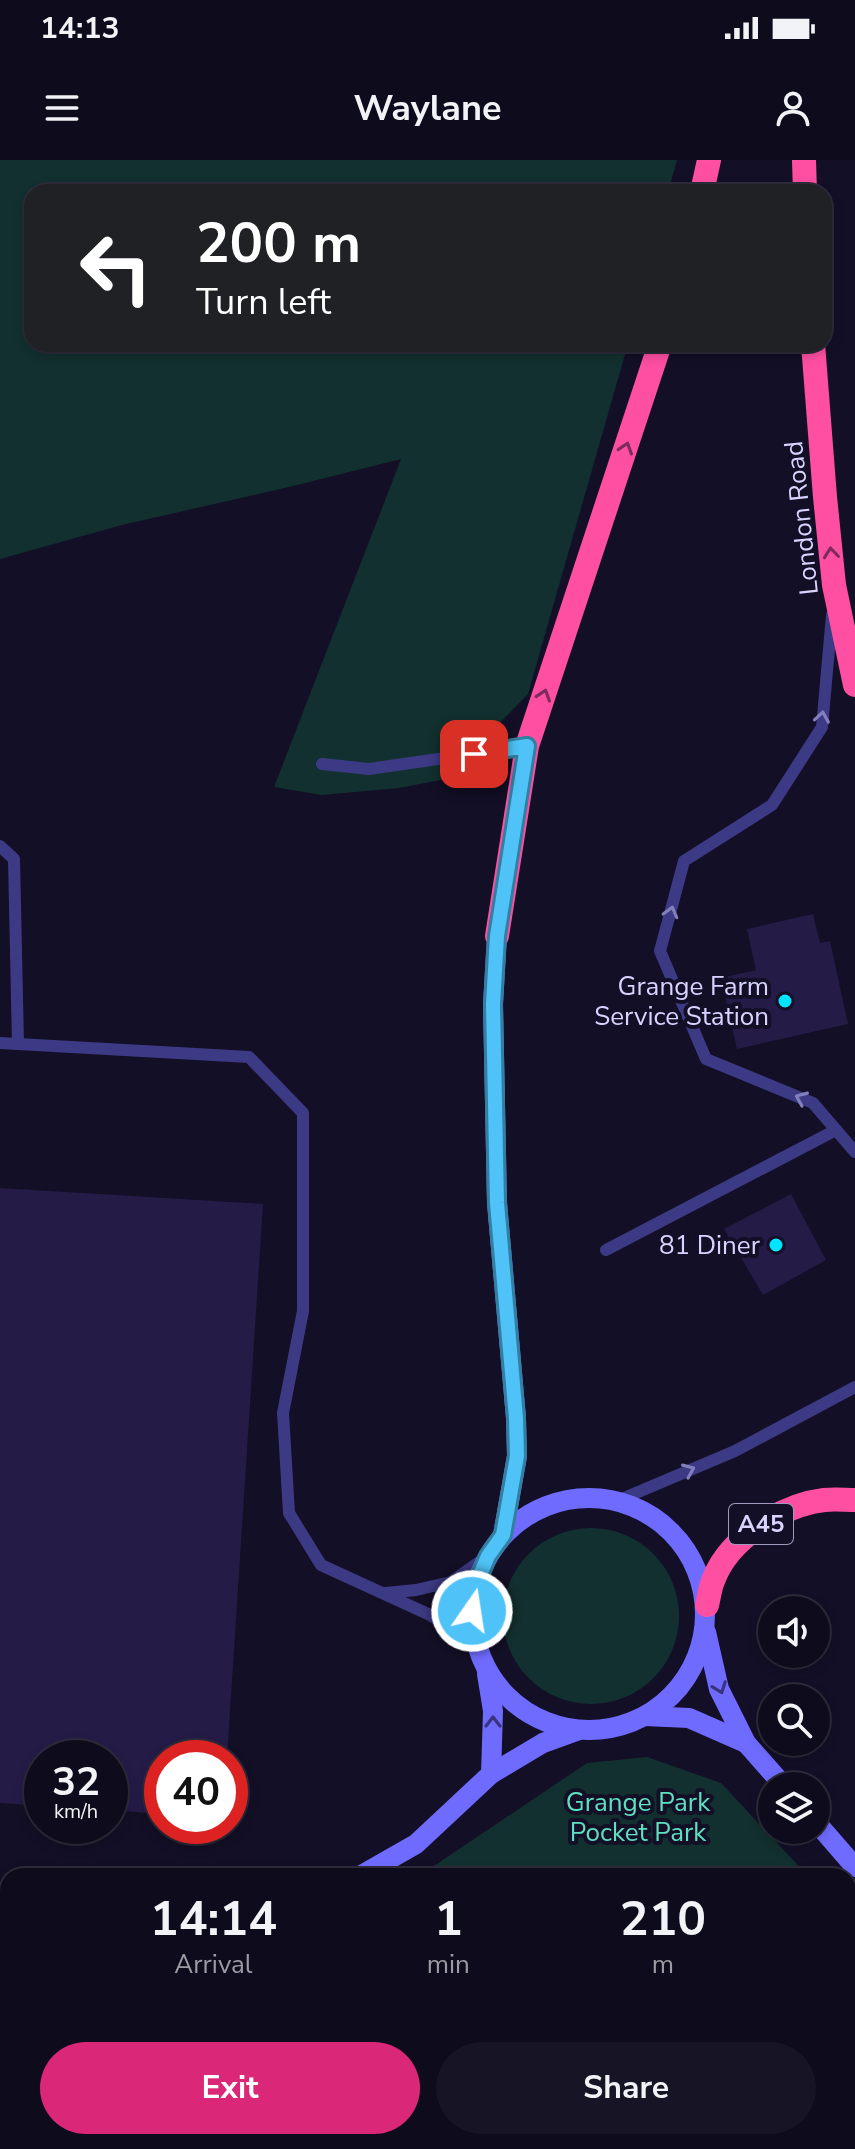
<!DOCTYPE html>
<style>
body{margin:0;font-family:"Nunito Sans",sans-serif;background:#171425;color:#f1f3f6;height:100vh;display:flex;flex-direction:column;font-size:30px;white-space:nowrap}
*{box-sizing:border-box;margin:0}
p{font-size:26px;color:#9b9ba3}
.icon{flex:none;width:44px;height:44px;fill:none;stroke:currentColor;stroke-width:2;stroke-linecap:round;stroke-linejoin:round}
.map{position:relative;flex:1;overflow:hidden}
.details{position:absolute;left:0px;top:1708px;width:856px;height:282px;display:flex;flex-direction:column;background:#0e0b1c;border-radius:24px 24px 0 0;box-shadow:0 4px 12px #0003,0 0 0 2px #2e2b3b}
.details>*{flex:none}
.banner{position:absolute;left:24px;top:24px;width:808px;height:168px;border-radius:24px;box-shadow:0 4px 12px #0003,0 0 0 2px #2e2b3b;background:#202124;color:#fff;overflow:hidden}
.controls{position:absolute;left:758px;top:1436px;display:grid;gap:16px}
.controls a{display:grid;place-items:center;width:72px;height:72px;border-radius:50%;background:#0e0b1c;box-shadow:0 4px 12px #0003,0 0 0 2px #2e2b3b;font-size:40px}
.speed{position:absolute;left:24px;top:1580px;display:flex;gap:16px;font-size:40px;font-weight:700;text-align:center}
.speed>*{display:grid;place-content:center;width:104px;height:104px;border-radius:50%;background:#0e0b1c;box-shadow:0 4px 12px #0003,0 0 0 2px #2e2b3b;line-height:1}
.speed small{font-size:20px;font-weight:400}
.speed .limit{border:12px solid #d22;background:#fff;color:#111}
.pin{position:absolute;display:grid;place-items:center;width:68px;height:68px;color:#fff;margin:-34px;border-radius:16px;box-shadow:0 4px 12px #0006}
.me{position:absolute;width:88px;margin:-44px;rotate:13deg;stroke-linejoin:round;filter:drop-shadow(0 0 6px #0008)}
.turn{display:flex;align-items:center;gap:28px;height:168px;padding:0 40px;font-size:36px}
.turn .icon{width:104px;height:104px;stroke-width:2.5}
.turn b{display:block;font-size:56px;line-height:68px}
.eta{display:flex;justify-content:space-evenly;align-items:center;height:136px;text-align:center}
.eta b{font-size:48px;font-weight:700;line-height:56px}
.cta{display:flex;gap:16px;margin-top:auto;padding:16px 40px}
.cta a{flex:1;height:92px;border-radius:48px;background:#db2777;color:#fff;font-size:32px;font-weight:700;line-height:92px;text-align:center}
.cta a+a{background:#171425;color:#f1f3f6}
.status{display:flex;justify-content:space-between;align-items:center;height:56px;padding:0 40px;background:#0e0b1c;direction:ltr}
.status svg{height:22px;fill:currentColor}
header{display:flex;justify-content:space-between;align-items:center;height:104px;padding:0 40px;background:#0e0b1c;font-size:36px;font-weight:700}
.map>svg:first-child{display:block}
.green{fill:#12302f}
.building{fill:#241b47}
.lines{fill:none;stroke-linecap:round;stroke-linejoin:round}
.lane{stroke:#3d3a85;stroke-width:12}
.secondary{stroke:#6f6bff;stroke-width:20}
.highway{stroke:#ff4fa3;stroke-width:24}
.oneway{stroke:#7d2c5e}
.oneway2{stroke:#837fbc}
.oneway3{stroke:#38347d}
.route-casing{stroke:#337fa1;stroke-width:20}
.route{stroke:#4fc3f7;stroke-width:14}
.poi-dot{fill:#00e5ff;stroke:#130f26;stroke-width:3}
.labels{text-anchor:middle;stroke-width:8;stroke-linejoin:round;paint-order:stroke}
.shield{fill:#130f26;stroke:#9e99be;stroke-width:2}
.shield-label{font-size:24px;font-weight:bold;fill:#d9d4ff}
.street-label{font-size:26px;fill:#d9d4ff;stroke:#130f26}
.poi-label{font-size:26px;fill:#d9d4ff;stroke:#130f26;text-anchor:end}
.park-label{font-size:26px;fill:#5fe0c0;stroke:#130f26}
</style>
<div class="status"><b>14:13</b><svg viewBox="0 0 49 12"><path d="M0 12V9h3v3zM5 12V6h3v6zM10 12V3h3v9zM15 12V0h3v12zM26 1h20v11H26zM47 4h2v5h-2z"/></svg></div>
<header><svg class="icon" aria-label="menu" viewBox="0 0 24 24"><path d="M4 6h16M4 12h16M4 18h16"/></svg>Waylane<svg class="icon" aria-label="person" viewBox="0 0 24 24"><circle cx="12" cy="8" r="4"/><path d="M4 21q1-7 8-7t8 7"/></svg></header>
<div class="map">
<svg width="855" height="1989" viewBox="0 0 855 1989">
<rect width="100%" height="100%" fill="#130f26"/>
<g class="green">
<path d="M 0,0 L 677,0 L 668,32 L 32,32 L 32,184 L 628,184 L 528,534 L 497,566 L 482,612 L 399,628 L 322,635 L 274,627 L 401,299 L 293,326 L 122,365 L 0,399 Z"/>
<circle cx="591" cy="1456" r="88"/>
<path d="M 647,1597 L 721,1623 L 808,1716 L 419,1716 L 587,1603 Z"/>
<path d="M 848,1759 L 855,1767 L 855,1989 L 0,1989 L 0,1893 L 8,1890 L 8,1982 L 848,1982 Z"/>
</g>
<g class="building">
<path d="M 813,754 L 820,783 L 830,781 L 848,864 L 737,889 L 721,818 L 756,810 L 747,769 Z"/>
<path d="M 0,1028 L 263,1044 L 227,1598 L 162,1598 L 162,1654 L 110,1650 L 110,1598 L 42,1598 L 42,1646 L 0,1643 Z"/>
<path d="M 791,1034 L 826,1100 L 763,1135 L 724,1069 Z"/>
</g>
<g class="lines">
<g class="lane">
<path d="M 832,455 L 822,567 L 772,645 L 684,701 L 660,791 L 706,899 L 813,943 L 855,992"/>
<path d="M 322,604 L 369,609 L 527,586"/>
<path d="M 0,686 L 14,699 L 18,884"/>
<path d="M 0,883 L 249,897 L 303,953 L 303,1151 L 283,1253 L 289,1353 L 321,1405 L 428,1454 L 475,1481"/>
<path d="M 606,1090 L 836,970"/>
<path d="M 617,1341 L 735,1291 L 855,1227"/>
<path d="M 386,1433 L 416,1430 L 451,1422 L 488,1396"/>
</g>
<g class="secondary">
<path d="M 497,776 L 493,844 L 497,1043 L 516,1258 L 517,1296 L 503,1375"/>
<circle cx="589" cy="1454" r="116"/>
<path d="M 706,1472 L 719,1529 L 746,1583 L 784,1626"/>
<path d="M 487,1514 L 493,1551 L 491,1614"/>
<path d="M 645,1556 L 689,1558 L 746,1583"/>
<path d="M 816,1662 L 855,1707"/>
<path d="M 360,1716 L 416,1684 L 491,1614 L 543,1583 L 579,1570"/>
<path d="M 0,1865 L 8,1863"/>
</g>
<g class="highway">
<path d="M 804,0 L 805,32"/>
<path d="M 702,32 L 709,0"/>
<path d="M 813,184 L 825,337 L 834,425 L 855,525"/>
<path d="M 497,776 L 527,586 L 660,184"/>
<path d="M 707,1445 C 709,1437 710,1428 713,1421 C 728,1379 782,1345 824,1340 C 834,1339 845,1340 855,1340"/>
</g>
</g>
<defs><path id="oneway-chevron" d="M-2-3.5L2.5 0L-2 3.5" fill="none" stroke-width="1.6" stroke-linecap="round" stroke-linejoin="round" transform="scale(2)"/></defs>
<g class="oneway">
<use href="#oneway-chevron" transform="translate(626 288) rotate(-72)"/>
<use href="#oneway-chevron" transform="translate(831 393) rotate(-96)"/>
<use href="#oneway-chevron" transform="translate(544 535) rotate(-72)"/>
</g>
<g class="oneway2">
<use href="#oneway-chevron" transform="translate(822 557) rotate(-81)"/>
<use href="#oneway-chevron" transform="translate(671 752) rotate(-75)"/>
<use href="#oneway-chevron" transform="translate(801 938) rotate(-157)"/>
<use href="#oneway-chevron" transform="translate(689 1310) rotate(-23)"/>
</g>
<g class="oneway3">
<use href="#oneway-chevron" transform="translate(720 1528) rotate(70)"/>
<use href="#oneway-chevron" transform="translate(493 1562) rotate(-90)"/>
</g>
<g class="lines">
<defs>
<path id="route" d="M 472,1451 L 475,1427 L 488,1396 L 503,1375 L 517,1296 L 516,1258 L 497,1043 L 493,844 L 497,776 L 527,586 L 474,594"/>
</defs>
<use href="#route" class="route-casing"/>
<use href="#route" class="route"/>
</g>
<g class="poi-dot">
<circle cx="785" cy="841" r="8"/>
<circle cx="776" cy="1085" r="8"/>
</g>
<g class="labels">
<rect class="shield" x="729" y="1344" width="64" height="40" rx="6"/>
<g class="shield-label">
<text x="761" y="1372">A45</text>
</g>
<g class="street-label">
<text transform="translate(801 358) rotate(-96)" y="9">London Road</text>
</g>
<g class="poi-label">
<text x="769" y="835">Grange Farm<tspan x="769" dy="30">Service Station</tspan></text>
<text x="760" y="1094">81 Diner</text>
</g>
<g class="park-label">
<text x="638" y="1651">Grange Park<tspan x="638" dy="30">Pocket Park</tspan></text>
</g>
</g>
</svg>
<div class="controls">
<a><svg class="icon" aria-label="sound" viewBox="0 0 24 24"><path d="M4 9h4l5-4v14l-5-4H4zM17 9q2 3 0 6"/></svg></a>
<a><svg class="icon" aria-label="search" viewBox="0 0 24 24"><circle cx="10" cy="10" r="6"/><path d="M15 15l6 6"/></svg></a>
<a><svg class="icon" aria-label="layers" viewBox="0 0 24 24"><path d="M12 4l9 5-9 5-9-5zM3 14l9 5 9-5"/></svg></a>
</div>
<div class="speed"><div>32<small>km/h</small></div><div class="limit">40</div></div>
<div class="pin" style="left:474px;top:594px;background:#d93025"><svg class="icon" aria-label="arrive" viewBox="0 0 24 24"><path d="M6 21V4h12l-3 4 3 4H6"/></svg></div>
<svg class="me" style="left:472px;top:1451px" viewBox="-20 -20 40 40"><circle r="17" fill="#4fc3f7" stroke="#fff" stroke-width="3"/><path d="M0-11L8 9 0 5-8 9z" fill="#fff"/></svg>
<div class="banner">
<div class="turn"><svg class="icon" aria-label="left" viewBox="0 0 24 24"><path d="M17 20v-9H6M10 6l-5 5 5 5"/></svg><div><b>200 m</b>Turn left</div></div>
</div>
<section class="details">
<div class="eta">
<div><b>14:14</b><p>Arrival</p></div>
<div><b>1</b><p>min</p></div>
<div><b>210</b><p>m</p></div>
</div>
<div class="cta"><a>Exit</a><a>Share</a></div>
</section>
</div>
